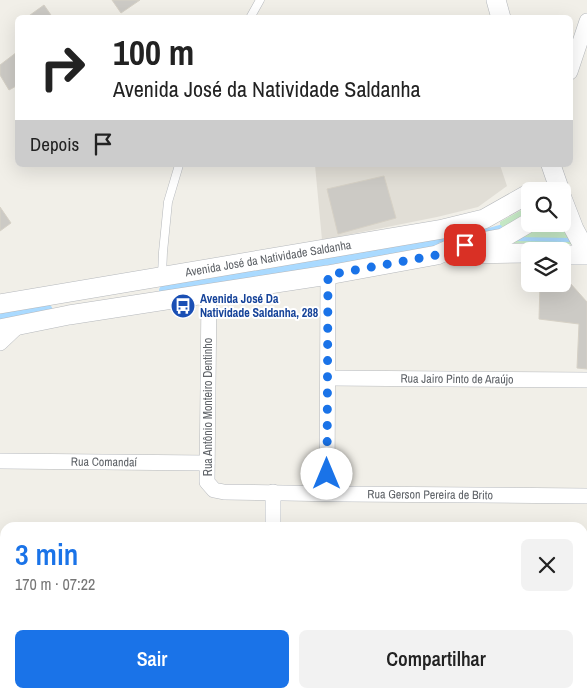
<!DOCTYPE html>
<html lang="pt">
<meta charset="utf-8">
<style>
body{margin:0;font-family:"Archivo Narrow",sans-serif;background:#f2f2f2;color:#222;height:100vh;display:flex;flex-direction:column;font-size:19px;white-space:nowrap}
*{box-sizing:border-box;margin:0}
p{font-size:16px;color:#767676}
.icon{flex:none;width:28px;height:28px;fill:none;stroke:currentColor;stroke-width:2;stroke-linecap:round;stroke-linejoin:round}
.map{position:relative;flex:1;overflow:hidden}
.drawer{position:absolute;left:0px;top:522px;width:588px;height:176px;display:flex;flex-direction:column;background:#fff;border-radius:15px 15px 0 0;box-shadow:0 5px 20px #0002}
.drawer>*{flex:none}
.hud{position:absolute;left:15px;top:15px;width:558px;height:152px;border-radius:8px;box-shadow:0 5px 20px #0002;background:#fff;color:#222;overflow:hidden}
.buttons{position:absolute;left:521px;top:182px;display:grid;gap:10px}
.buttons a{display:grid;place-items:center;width:50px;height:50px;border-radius:8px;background:#fff;box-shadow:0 5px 20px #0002;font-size:25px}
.pin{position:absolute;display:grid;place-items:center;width:42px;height:42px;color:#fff;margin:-21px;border-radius:10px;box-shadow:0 2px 8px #0006}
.me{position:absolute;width:55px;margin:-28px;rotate:0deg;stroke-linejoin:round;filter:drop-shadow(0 0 4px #0008)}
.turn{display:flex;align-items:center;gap:18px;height:105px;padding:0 15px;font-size:22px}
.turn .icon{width:65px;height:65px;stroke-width:2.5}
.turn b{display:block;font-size:35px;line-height:42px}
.then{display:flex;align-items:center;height:48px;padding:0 15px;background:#0003;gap:10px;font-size:19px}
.round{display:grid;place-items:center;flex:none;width:52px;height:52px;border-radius:8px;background:#f2f2f2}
.overview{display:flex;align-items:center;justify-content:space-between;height:85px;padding:0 15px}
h1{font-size:30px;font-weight:600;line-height:38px;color:#1a73e8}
.action{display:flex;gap:10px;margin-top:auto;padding:10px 15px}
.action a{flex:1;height:58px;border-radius:8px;background:#1a73e8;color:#fff;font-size:20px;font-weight:600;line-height:58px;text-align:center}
.action a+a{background:#f2f2f2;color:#222}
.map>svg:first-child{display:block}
.education{fill:#e1ded6}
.green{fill:#c5e8c5}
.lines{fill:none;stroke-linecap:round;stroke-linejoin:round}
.stream{stroke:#aadaff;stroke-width:4}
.canal{stroke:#aadaff;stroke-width:14}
.building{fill:#cccac5;stroke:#d6d1c6}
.service-casing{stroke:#b5b8bc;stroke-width:9}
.minor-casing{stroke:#b5b8bc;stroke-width:16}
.tertiary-casing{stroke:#b5b8bc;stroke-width:20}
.service{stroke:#fff;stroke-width:8}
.minor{stroke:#fff;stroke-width:15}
.tertiary{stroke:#fff;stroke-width:19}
.route{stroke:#1a73e8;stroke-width:9;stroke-dasharray:0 16.2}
.labels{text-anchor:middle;stroke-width:4;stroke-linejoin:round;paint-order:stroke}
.street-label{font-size:12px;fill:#5f6368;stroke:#fff}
.transit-label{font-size:12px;font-weight:bold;fill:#164399;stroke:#fff;text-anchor:start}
</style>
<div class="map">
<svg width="587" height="698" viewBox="0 0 587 698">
<rect width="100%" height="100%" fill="#f1efe8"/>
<g class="education">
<path d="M 315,165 L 500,165 L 507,186 L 478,207 L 437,217 L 322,240 Z"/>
<path d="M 5,532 L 5,630 L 0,634 L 0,534 Z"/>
</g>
<path class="green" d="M 530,205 L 530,224 L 562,224 L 578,244 L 504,247 L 507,235 L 500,227 L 500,222 Z"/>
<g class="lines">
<g class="stream">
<path d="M 471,235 L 500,227"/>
<path d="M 516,239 L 571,240"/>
<path d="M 433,240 L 450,241"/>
</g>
<g class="canal">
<path d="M 166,291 L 433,240"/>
<path d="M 0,318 L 46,311"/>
</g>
</g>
<g class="building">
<path d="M 112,0 L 140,0 L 121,13 Z"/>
<path d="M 44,5 L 53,18 L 26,18 Z"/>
<path d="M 17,52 L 18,85 L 9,90 L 0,75 L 0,65 Z"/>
<path d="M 384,176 L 396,218 L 338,234 L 327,189 Z"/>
<path d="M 0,207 L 11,223 L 0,231 Z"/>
<path d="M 562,274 L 587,302 L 587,369 L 577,368 L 579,324 L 539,319 L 540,284 L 562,284 Z"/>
<path d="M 5,562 L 5,605 L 3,606 L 0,602 L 0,566 Z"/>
</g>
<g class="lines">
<defs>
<g id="service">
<path d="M 250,18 L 260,0"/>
<path d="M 162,276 L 163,252 L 168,202 L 179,165"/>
</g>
<g id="minor">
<path d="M 570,72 L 587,21"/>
<path id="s1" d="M 209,293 L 207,482 L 214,490 L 224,492 L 343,494 L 587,496"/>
<path d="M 0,343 L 19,325"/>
<path id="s2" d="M 328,378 L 587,380"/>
<path id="s3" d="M 0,461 L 207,463"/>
<path d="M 327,493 L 328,275"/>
<path d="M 273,528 L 273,492"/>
<path d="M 582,607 L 587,607"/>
<path d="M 0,649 L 5,647"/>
<path d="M 0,675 L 5,688"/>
<path d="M 380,694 L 384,698"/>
<path d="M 133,696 L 307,698"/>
</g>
<g id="tertiary">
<path d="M 496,0 L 501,18"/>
<path d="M 551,165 L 560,191"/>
<path d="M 562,198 L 574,229 L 587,253"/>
<path d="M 468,254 L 530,253"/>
<path d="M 562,255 L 587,255"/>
<path id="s4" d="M 0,304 L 443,229 L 484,219 L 530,193"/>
<path d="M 0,329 L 69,315 L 328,275 L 437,255 L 448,250 L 465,245 L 503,238 L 530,222"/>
</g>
</defs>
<use href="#service" class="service-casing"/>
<use href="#minor" class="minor-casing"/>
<use href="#tertiary" class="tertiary-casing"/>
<use href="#service" class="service"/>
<use href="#minor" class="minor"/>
<use href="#tertiary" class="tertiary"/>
</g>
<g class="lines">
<path class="route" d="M 327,474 L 328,275 L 437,255 L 448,250 L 465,245"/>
</g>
<defs>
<symbol id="bus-disc" viewBox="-11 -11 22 22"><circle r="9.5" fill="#1a4fb4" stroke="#fff"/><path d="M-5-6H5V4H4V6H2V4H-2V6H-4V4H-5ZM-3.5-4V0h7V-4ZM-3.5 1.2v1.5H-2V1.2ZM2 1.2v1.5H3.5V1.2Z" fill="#fff"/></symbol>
</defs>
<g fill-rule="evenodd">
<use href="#bus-disc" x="169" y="292" width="28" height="28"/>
</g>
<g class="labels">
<g class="street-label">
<text dy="4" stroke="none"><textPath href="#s4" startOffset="272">Avenida José da Natividade Saldanha</textPath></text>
<text dy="4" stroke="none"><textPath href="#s2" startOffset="129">Rua Jairo Pinto de Araújo</textPath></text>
<text transform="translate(208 407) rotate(-90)" y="4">Rua Antônio Monteiro Dentinho</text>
<text dy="4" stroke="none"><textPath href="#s3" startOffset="104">Rua Comandaí</textPath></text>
<text dy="4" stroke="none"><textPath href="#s1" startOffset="416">Rua Gerson Pereira de Brito</textPath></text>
</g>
<g class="transit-label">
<text x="200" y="303">Avenida José Da<tspan x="200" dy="14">Natividade Saldanha, 288</tspan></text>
</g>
</g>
</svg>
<div class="buttons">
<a><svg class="icon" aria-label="search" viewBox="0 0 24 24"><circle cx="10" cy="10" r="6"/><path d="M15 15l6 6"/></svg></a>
<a><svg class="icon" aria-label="layers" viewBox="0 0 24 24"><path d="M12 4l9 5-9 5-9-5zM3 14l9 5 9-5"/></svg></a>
</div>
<div class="pin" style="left:465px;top:245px;background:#d93025"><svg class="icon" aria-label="arrive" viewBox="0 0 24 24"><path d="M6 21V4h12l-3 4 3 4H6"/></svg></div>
<svg class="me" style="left:327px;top:474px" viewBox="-20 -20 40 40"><circle r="19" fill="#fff"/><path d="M0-13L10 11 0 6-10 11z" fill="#1a73e8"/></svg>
<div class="hud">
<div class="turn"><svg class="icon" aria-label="right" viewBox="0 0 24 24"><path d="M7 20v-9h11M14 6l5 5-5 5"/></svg><div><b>100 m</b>Avenida José da Natividade Saldanha</div></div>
<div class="then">Depois<svg class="icon" aria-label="arrive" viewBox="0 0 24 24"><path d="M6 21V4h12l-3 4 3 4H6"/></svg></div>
</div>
<section class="drawer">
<div class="overview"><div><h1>3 min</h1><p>170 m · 07:22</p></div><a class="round"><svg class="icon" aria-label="close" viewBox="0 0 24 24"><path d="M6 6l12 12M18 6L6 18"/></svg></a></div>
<div class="action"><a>Sair</a><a>Compartilhar</a></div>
</section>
</div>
